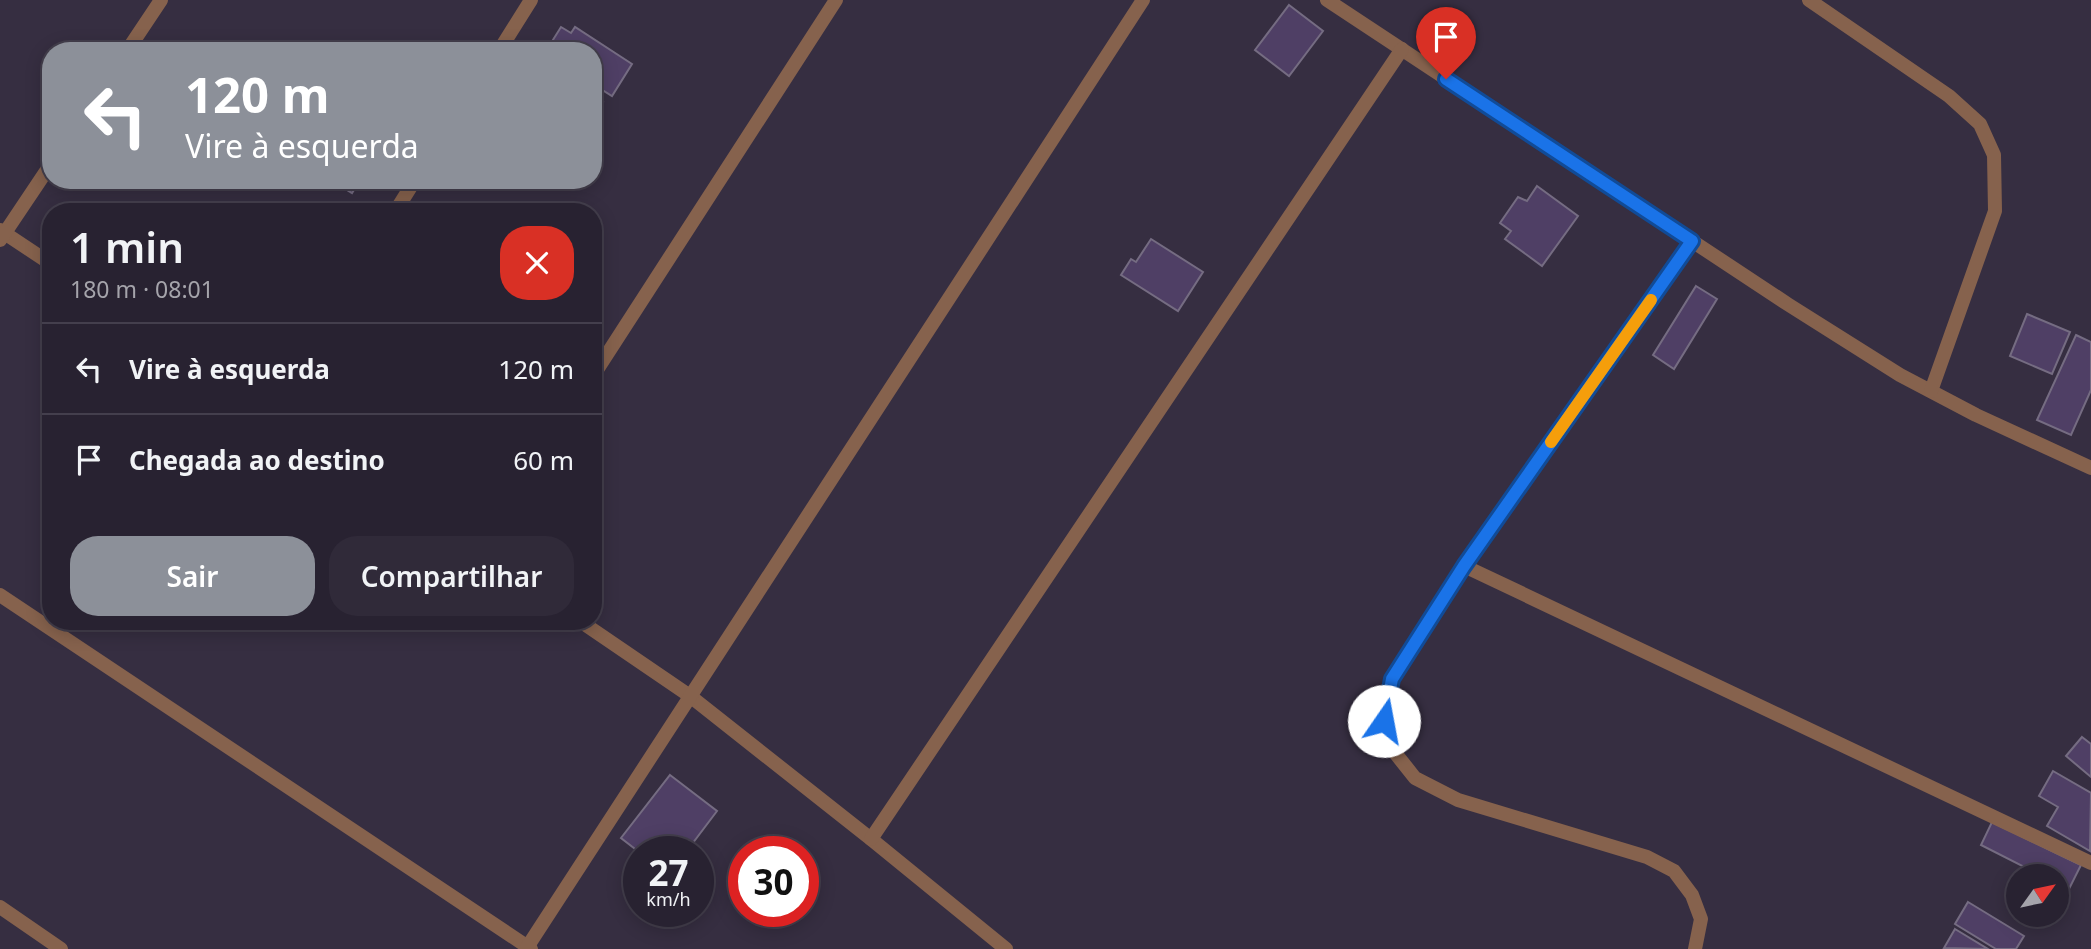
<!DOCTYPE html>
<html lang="pt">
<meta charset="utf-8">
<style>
body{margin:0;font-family:"Noto Sans",sans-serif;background:#302a39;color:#f1f3f6;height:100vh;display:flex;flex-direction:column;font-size:26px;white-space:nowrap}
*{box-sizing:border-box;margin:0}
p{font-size:23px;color:#a5a4ab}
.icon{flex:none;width:38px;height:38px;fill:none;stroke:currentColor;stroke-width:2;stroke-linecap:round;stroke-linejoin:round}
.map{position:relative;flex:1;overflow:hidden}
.details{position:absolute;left:42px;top:203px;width:560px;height:427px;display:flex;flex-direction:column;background:#282231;border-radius:28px;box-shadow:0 4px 18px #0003,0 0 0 2px #443f4d}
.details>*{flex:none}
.guide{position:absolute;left:42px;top:42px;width:560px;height:147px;border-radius:28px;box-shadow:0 4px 18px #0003,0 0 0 2px #443f4d;background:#8c9099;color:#fff;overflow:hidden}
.needle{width:46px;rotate:57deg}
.controls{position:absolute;left:2006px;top:864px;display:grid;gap:14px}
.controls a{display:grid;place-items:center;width:63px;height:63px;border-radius:50%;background:#282231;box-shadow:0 4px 18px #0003,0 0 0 2px #443f4d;font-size:35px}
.speed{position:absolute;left:623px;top:836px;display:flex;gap:14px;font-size:35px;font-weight:700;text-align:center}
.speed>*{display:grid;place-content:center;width:91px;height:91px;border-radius:50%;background:#282231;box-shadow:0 4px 18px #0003,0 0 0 2px #443f4d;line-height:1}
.speed small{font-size:18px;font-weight:400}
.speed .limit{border:10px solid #d22;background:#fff;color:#111}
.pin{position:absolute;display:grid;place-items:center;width:60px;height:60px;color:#fff;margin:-72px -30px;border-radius:50% 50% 50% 0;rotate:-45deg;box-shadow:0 0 7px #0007}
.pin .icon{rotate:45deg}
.me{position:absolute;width:77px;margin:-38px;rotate:12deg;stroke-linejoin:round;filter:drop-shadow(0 0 5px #0008)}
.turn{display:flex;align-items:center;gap:24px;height:147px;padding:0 28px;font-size:32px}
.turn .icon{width:91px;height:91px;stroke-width:2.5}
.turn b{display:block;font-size:49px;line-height:60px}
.round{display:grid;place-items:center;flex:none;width:74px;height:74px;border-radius:28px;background:#302a39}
.head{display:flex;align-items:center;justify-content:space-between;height:119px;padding:0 28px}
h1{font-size:42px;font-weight:600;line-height:52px}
.primary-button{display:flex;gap:14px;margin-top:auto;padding:14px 28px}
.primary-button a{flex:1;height:80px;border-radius:28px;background:#8c9099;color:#fff;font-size:28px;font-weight:600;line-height:80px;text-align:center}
.primary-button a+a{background:#302a39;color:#f1f3f6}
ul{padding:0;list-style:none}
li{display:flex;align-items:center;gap:21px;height:91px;padding:0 28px;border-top:2px solid #443f4d}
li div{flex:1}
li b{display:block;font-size:26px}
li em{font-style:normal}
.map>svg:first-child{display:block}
.building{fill:#4f3f65;stroke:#756c82;stroke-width:2}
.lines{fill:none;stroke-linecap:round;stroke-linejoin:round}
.minor{stroke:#86624d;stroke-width:14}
.route-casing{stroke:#114b97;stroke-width:18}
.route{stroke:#1a73e8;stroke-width:12}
.slow{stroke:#f59e0b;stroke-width:12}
</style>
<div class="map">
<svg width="2091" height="949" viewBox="0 0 2091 949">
<rect width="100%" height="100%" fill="#362e41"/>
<g class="building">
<path d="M 1289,5 L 1323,31 L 1289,76 L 1255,50 Z"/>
<path d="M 561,27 L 571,33 L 575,27 L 632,64 L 612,96 L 593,84 L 593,51 L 546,51 Z"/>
<path d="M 593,96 L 603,102 L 593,118 Z"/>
<path d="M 331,180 L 360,180 L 352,193 Z"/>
<path d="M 1537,186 L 1578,216 L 1542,266 L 1505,239 L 1511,231 L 1500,223 L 1518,197 L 1527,201 Z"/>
<path d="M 1151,239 L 1203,272 L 1178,311 L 1121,275 L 1131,259 L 1136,262 Z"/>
<path d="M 1696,286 L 1717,299 L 1674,369 L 1653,355 Z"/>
<path d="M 2027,314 L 2070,332 L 2052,374 L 2010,356 Z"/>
<path d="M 2076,335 L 2091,342 L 2091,390 L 2071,435 L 2037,420 Z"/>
<path d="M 2082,737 L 2091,744 L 2091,777 L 2066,756 Z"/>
<path d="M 2053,771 L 2091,793 L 2090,851 L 2047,826 L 2058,807 L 2039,796 Z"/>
<path d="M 670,775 L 717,811 L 686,852 L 639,852 L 621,838 Z"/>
<path d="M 1992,822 L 2081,865 L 2069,889 L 2056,883 L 2056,877 L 2044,877 L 1981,845 Z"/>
<path d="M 1968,902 L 2024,936 L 2016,949 L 1996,949 L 1955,924 Z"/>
<path d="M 1955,929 L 1988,949 L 1944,948 Z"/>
</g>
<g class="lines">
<g class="minor">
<path d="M 1327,0 L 1789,305 L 1900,375 L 1976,415 L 2091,468"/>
<path d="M 1809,0 L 1949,96 L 1980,124 L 1994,155 L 1995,211 L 1931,391"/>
<path d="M 127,51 L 161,0"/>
<path d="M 499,51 L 531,0"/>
<path d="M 395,212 L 415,180"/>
<path d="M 0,230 L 51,264"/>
<path d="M 0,240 L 51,164"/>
<path d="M 1692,241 L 1464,566 L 1392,679 L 1384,721 L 1392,749 L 1415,778 L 1458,800 L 1647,857 L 1674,871 L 1692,895 L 1701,919 L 1695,949"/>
<path d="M 593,376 L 836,0"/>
<path d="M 1464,566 L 2091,863"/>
<path d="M 0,595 L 531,949"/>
<path d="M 580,621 L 690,696 L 871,839 L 1006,949"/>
<path d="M 871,839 L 1402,49"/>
<path d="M 0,907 L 61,949"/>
<path d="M 526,949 L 1143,0"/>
</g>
</g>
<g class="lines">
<defs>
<path id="route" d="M 1384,721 L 1392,679 L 1464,566 L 1692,241 L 1446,79"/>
</defs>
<use href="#route" class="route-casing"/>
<use href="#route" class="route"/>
<path class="slow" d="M 1551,442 L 1651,300"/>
</g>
</svg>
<div class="controls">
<a><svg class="needle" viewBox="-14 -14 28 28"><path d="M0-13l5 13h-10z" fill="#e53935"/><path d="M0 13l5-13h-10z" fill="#a5a4ab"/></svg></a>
</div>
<div class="speed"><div>27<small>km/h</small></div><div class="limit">30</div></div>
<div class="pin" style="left:1446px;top:79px;background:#d93025"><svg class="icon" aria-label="arrive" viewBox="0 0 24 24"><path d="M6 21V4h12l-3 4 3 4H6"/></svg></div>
<svg class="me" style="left:1384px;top:721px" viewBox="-20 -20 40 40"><circle r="19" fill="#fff"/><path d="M0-13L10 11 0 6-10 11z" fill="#1a73e8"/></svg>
<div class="guide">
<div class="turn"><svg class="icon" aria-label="left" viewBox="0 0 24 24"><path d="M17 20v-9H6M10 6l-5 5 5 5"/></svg><div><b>120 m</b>Vire à esquerda</div></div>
</div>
<section class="details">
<div class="head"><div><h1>1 min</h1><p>180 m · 08:01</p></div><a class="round" style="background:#d93025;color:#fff"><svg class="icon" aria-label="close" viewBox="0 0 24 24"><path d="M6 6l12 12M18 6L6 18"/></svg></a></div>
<ul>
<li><svg class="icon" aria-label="left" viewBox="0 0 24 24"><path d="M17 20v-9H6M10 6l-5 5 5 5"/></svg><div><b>Vire à esquerda</b></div><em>120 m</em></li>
<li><svg class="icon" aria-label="arrive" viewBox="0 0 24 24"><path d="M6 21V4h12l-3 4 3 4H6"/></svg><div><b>Chegada ao destino</b></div><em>60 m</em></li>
</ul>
<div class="primary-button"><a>Sair</a><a>Compartilhar</a></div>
</section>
</div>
